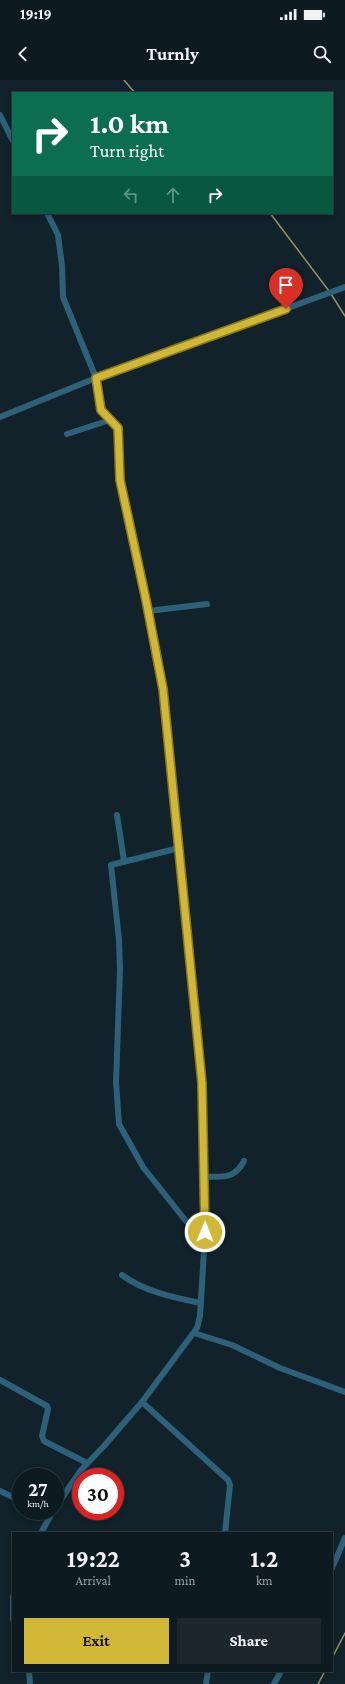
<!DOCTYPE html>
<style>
body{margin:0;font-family:"Crimson Pro",serif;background:#1b272d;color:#f1f3f6;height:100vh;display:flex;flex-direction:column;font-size:15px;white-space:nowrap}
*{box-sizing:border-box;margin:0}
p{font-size:13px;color:#9aa1a5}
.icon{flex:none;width:22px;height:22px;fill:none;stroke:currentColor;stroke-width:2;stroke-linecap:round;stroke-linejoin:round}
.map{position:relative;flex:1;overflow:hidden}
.drawer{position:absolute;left:12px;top:1452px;width:321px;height:140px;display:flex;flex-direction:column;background:#0d1a20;border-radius:0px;box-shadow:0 2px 6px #0003,0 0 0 1px #2d383e}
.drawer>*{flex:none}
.guide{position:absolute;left:12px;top:12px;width:321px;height:122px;border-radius:0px;box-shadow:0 2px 6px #0003,0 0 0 1px #2d383e;background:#0b6e4f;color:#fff;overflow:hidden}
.speed{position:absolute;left:12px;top:1388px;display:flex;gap:8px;font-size:20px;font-weight:700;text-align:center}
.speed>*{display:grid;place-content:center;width:52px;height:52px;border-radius:50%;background:#0d1a20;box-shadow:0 2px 6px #0003,0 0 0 1px #2d383e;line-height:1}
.speed small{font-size:10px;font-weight:400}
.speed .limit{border:6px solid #d22;background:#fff;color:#111}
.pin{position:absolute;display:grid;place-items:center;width:34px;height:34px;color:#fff;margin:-41px -17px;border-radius:50% 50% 50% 0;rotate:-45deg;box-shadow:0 0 4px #0007}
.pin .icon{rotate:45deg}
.me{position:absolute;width:44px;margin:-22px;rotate:1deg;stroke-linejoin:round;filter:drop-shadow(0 0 3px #0008)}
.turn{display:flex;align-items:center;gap:14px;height:84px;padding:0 12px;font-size:18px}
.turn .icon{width:52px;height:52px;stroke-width:2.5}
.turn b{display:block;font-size:28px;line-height:34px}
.lanes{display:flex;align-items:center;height:38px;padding:0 12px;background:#0003;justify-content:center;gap:20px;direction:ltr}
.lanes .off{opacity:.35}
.eta{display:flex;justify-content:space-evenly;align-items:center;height:68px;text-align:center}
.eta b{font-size:24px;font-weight:700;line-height:28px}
.primary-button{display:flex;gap:8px;margin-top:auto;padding:8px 12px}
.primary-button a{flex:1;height:46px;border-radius:0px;background:#d0b736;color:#111;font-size:16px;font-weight:700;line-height:46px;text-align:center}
.primary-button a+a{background:#1b272d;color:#f1f3f6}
.status{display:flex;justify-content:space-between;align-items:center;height:28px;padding:0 20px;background:#0d1a20;direction:ltr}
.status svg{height:11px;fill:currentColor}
header{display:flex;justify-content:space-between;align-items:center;height:52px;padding:0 12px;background:#0d1a20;font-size:18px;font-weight:700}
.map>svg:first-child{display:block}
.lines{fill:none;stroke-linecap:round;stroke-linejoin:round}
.stream{stroke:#989262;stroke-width:1.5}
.street{stroke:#2d6179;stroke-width:6}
.route-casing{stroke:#877723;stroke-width:10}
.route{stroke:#d0b736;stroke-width:7}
</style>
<div class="status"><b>19:19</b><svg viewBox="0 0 49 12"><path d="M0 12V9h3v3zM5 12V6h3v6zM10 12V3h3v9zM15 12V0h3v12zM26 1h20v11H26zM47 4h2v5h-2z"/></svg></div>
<header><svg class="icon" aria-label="back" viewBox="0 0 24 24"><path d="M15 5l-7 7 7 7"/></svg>Turnly<svg class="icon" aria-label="search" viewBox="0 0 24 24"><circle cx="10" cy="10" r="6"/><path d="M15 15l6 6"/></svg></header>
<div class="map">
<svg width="345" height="1604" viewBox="0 0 345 1604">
<rect width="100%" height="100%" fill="#11222a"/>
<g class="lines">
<g class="stream">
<path d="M 124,0 L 135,13"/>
<path d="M 270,133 L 329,211"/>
<path d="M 331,214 L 345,236"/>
<path d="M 332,1578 L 345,1553"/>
<path d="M 318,1604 L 325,1591"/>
</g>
<g class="street">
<path d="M 0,35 L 13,61"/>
<path d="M 47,133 L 58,155 L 62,186 L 63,217 L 96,298 L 101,330 L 118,348 L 120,400 L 146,520 L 163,609 L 202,1003 L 206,1139 L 200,1236 L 197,1248 L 142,1322 L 104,1366 L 81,1390 L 55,1428"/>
<path d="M 0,337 L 96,298 L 345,207"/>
<path d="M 67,354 L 110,340"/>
<path d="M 148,531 L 207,524"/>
<path d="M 117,735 L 124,781"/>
<path d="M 179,768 L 111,785 L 119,860 L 120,890 L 116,1002 L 119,1044 L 143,1087 L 205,1165"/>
<path d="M 204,1097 C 223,1096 234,1100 244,1081"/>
<path d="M 122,1195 C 143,1211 175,1218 201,1223"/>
<path d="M 194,1253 L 232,1265 L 280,1288 L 345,1312"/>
<path d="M 0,1300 L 47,1326 L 48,1329 L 42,1356 L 44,1361 L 87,1383"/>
<path d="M 142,1322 L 228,1400 L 230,1405 L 225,1453"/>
<path d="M 0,1411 L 21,1421"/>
<path d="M 38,1431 L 49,1437"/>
<path d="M 41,1453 L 53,1431"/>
<path d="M 332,1488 L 345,1458"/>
<path d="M 13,1517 L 13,1539"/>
<path d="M 29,1591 L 30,1604"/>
<path d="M 206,1604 L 208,1591"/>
<path d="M 274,1604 L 281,1591"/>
</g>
</g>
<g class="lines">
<defs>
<path id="route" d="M 205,1152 L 202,1003 L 163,609 L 146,520 L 120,400 L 118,348 L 101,330 L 96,298 L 286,229"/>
</defs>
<use href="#route" class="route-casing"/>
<use href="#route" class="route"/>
</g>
</svg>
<div class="speed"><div>27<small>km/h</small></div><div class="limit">30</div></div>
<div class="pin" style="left:286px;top:229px;background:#d93025"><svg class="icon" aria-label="arrive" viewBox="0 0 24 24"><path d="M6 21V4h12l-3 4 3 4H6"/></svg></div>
<svg class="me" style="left:205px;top:1152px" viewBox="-20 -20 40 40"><circle r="17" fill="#d0b736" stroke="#fff" stroke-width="3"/><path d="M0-11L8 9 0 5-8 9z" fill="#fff"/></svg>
<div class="guide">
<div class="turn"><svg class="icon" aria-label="right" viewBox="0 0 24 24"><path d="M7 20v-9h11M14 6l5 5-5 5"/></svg><div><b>1.0 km</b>Turn right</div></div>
<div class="lanes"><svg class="icon off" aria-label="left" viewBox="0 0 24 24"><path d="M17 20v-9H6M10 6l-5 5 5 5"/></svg><svg class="icon off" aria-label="ahead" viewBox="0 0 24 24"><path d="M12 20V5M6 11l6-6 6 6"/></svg><svg class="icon" aria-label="right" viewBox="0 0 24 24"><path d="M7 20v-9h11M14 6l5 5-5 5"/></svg></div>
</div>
<section class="drawer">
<div class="eta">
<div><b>19:22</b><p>Arrival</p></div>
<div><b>3</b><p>min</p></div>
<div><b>1.2</b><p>km</p></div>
</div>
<div class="primary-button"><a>Exit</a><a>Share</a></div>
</section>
</div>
